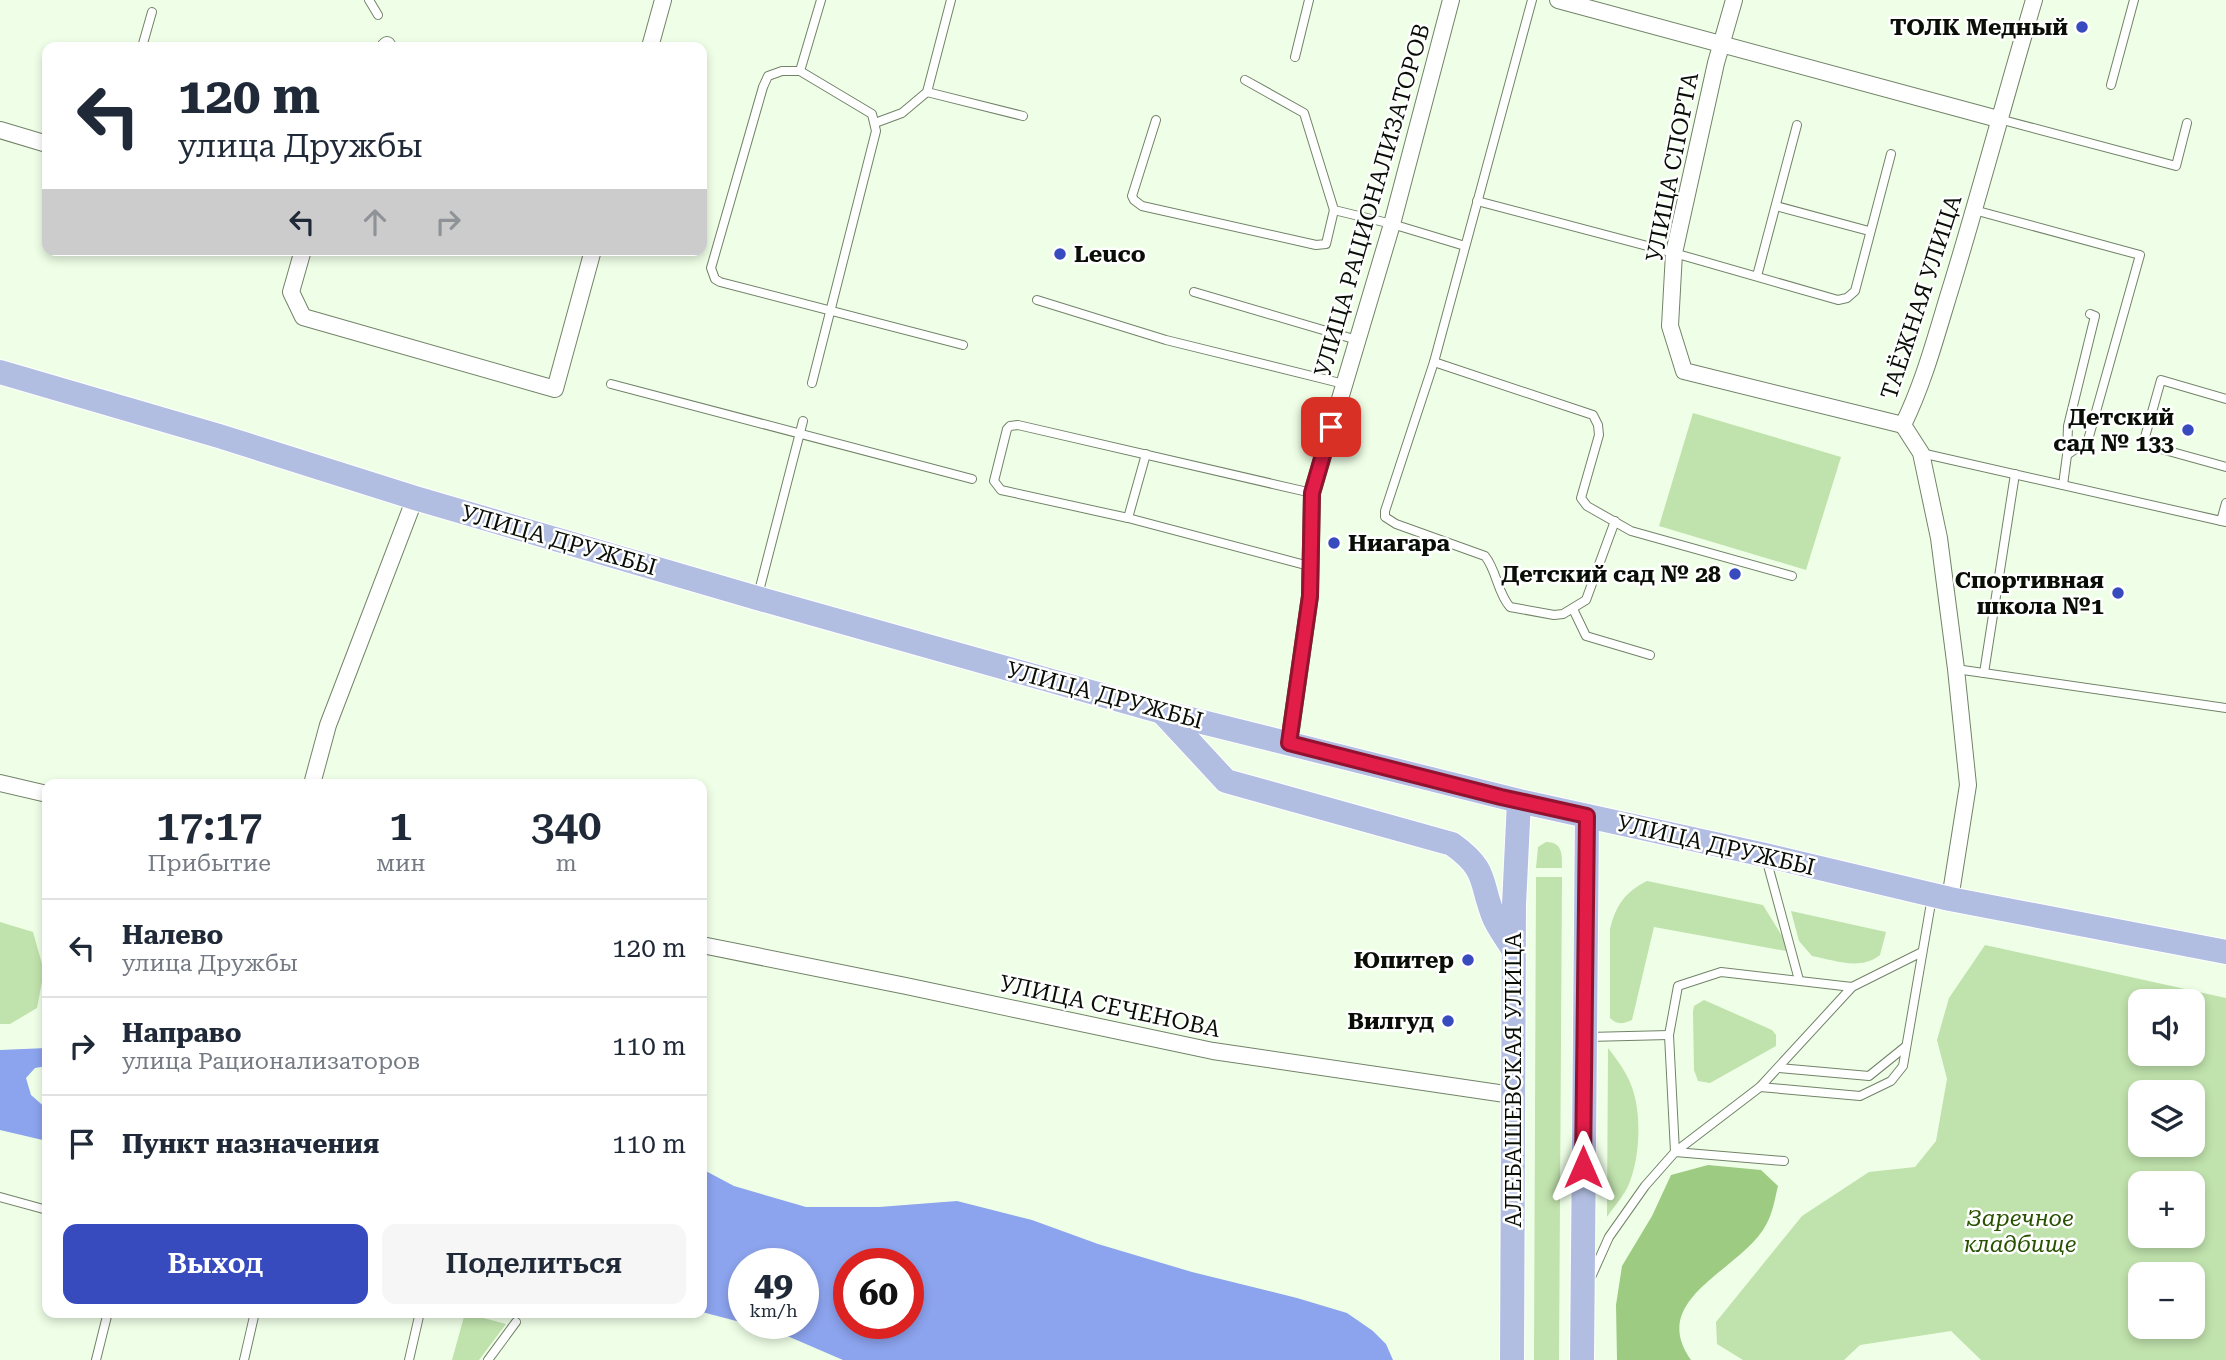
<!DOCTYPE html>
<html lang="ru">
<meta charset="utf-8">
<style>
body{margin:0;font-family:"Roboto Serif",serif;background:#f6f6f7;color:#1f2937;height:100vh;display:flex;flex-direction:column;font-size:26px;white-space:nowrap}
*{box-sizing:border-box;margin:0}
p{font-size:23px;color:#747a83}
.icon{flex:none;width:38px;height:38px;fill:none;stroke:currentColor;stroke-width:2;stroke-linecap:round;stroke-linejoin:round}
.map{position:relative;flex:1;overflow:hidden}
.drawer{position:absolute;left:42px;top:779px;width:665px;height:539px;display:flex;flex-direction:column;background:#fff;border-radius:14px;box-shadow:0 4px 10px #0003}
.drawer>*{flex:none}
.guide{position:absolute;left:42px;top:42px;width:665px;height:214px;border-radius:14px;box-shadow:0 4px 10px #0003;background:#fff;color:#1f2937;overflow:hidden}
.fabs{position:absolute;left:2128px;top:989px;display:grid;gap:14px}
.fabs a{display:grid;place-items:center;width:77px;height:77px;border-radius:14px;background:#fff;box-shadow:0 4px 10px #0003;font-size:35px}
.speed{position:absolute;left:728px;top:1248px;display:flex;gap:14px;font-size:35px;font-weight:700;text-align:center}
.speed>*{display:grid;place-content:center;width:91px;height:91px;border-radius:50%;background:#fff;box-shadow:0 4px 10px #0003;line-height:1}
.speed small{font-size:18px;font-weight:400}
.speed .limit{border:10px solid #d22;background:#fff;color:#111}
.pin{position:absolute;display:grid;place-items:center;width:60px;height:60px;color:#fff;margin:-30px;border-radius:14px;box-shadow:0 4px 10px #0006}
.me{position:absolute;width:77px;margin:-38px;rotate:0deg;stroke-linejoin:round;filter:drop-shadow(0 0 5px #0008)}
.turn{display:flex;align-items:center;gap:24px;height:147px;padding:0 21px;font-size:32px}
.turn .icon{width:91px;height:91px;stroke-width:2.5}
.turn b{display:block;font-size:49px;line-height:60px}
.lanes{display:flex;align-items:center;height:66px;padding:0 21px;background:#0003;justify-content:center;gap:35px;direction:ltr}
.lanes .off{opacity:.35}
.eta{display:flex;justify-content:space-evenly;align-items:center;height:119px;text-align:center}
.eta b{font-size:42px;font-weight:600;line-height:49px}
.button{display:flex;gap:14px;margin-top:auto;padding:14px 21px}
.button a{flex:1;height:80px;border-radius:14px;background:#374bbe;color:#fff;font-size:28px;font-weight:600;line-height:80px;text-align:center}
.button a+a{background:#f6f6f7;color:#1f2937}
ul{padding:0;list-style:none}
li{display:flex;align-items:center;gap:21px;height:98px;padding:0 21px;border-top:2px solid #e0e1e3}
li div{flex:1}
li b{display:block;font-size:26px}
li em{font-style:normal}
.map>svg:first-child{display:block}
.green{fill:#c0e2ac;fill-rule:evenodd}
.forest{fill:#9dcb81}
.water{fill:#8ca3ed;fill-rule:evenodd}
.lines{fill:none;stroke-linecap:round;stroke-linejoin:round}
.lane-casing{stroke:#728369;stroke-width:10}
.street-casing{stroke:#728369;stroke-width:18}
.primary-casing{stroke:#fff;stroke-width:26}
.lane{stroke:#fff;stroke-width:8}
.street{stroke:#fff;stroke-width:16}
.primary{stroke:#b2bde2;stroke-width:24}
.route-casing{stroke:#92132f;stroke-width:18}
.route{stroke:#e11d48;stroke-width:12}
.poi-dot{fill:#374bbe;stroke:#fff;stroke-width:2.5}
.labels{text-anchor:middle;stroke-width:5;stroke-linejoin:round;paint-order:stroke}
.poi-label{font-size:23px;font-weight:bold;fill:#090f06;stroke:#fff;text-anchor:end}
.street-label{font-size:23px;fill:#090f06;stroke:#fff}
.park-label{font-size:23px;font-style:italic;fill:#285100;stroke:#fff}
</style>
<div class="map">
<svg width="2226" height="1360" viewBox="0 0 2226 1360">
<rect width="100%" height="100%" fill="#efffe7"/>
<g class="green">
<path d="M 1693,413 L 1841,457 L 1806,570 L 1659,526 Z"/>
<path d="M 1546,842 C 1563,842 1562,855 1562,868 L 1536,868 L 1538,847 Z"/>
<path d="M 1536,877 L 1562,877 L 1559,1360 L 1534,1360 Z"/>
<path d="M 1647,881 L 1763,905 L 1787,944 L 1786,951 L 1654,927 L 1632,1020 C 1623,1024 1617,1025 1610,1018 L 1610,929 C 1616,905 1625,892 1647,881 Z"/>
<path d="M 1791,911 L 1886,932 L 1880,955 C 1860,971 1834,960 1812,956 L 1799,941 Z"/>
<path d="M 0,922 L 33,932 L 44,971 L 37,1008 L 10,1024 L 0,1024 Z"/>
<path d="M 1985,945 L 2226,998 L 2226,1360 L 1981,1360 L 1951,1331 L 1860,1345 L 1844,1360 L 1743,1360 L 1717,1344 L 1716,1322 L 1802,1216 L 1869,1172 L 1915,1167 L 1936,1141 L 1947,1079 L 1937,1040 L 1949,998 ZM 2140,1001 L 2193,1001 L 2193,1054 L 2140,1054 ZM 2140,1092 L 2193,1092 L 2193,1144 L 2140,1144 ZM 2140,1183 L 2193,1183 L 2193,1236 L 2140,1236 ZM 2193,1274 L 2193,1326 L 2140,1326 L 2140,1274 Z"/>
<path d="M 1704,1000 L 1772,1030 L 1776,1035 L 1776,1046 L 1710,1083 L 1698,1081 L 1694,1070 L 1693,1012 L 1694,1006 Z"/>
<path d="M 1608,1048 C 1615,1057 1622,1066 1627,1076 C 1643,1105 1641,1155 1629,1184 C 1624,1196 1614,1206 1607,1217 Z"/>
<path d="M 465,1313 L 506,1324 L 479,1360 L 452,1360 Z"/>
</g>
<path class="forest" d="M 1708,1165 L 1761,1170 L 1778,1186 C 1775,1198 1773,1212 1767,1223 C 1744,1270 1646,1297 1691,1360 L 1617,1360 L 1616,1305 L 1622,1266 L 1652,1216 L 1671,1175 Z"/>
<g class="water">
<path d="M 47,1048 L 47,1066 L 35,1068 L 26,1078 L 31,1095 L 47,1109 L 47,1141 L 0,1130 L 0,1050 Z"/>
<path d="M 702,1169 L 734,1186 L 806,1207 L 879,1207 L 957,1201 L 1032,1220 L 1098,1244 L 1192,1272 L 1297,1298 L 1347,1313 L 1373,1331 L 1386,1344 L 1393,1360 L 843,1360 L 778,1332 L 702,1312 ZM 744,1264 L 803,1264 L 803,1323 L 744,1323 ZM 849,1264 L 908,1264 L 908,1323 L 849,1323 Z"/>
</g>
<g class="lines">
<defs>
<g id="lane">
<path d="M 369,0 L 378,15"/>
<path d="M 1532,0 L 1434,362 L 1385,511 L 1385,517 L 1396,524 L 1485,556 C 1497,571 1497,592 1510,607 L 1554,615 L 1563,614 L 1586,600 L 1615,521"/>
<path d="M 142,47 L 152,12"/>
<path d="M 1295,57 L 1309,0"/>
<path d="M 800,71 L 782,71 L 768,76 L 763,87 L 711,268 L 715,279 L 720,282 L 963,345"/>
<path d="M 1245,80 L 1304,113 L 1334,210 L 1392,224 L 1465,246"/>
<path d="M 2111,85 L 2134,0"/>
<path d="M 927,92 L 1023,116"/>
<path d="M 1999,119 L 2176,166 L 2187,123"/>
<path d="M 1156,120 L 1132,196 L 1134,200 L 1142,206 L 1316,245 L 1326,244 L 1334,210"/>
<path d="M 875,123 L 902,113 L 927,92 L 951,0"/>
<path d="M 1477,201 L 1674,253 L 1838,300 L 1847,298 L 1855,291 L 1891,154"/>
<path d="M 1776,206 L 1869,231"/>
<path d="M 1974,210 L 2140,255 L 2088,440 L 2067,455 L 2063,485"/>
<path d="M 1757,276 L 1797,125"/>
<path d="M 1194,292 L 1357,340"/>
<path d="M 1037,300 L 1166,340 L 1344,384"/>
<path d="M 1434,362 L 1593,415 L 1598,425 L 1599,435 L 1581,498 L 1587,506 L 1631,531 L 1792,576"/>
<path d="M 812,383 L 876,131 L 872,114 L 800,71 L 821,0"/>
<path d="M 611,384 L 972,479"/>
<path d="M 2226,399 L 2161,380 L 2143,444 L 2226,467"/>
<path d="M 1921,453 L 2226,522"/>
<path d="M 2067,455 L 2068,426 L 2095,316 L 2090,314"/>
<path d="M 1128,518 L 1146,454"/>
<path d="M 2221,521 L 2226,503"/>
<path d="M 1309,566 L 1128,518 L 1001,490 L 994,481 L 1007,429 L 1010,426 L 1018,425 L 1312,493"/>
<path d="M 758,595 L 803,421"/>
<path d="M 1573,609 L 1586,636 L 1650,655"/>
<path d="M 1956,669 L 2226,708"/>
<path d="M 1984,673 L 2015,474"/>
<path d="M 1766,858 L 1799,980"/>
<path d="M 1588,1037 L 1669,1035"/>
<path d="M 1779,1068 L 1869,1076 L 1905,1047"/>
<path d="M 1760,1087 L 1860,1096 L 1891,1081 L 1903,1066 L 1932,897"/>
<path d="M 1784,1161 L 1675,1152 L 1669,1035 L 1678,986 L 1721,972 L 1852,987 L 1922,952"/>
<path d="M 0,1197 L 47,1210"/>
<path d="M 1592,1275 L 1609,1237 L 1645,1186 L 1675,1152 L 1760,1087 L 1852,987"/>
<path d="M 96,1360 L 108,1312"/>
<path d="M 244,1360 L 255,1312"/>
<path d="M 409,1360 L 420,1312"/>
<path d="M 488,1360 L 516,1322"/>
</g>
<g id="street">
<path d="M 1558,0 L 1998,119"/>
<path d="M 1734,0 L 1716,63 L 1674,253 L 1670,326 L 1684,371 L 1903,425"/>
<path d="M 385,47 L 387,45"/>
<path d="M 650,47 L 663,0"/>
<path d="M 0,130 L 47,144"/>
<path d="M 303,250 L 291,292 L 303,317 L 555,389 L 593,250"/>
<path d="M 1289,743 L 1310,596 L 1312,493 L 1392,224 L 1451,0"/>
<path d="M 0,783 L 47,794"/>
<path d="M 312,784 L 328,725 L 415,498"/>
<path d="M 1950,899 L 1968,785 L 1956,669 L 1939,538 L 1921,453 L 1903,425 C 1925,380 1937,332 1952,284 C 1981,189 2006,94 2034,0"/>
<path d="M 702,945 L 906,986 L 1213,1051 L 1512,1095"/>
</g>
<g id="primary">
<path d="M 0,372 L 219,436 L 415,498 L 757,598 L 1162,712 L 1519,801 L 1765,855 L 1950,899 L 2226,952"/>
<path d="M 1162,712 L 1226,781 L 1452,844 C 1490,871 1479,883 1495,920 C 1500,930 1507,940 1513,949"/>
<path d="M 1512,1360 L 1514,905 L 1519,801"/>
<path d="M 1582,1360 L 1587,816"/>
</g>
</defs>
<use href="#lane" class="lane-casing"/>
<use href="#street" class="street-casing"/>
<use href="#primary" class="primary-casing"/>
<use href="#lane" class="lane"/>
<use href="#street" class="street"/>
<use href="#primary" class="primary"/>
</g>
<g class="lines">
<defs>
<path id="route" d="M 1331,427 L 1312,493 L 1310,596 L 1289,743 L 1501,797 L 1587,816 L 1583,1167"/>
</defs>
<use href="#route" class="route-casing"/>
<use href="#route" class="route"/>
</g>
<g class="poi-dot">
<circle cx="2082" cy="27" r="7"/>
<circle cx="1060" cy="254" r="7"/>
<circle cx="2188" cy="430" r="7"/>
<circle cx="1334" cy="543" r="7"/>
<circle cx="1735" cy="574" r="7"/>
<circle cx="2118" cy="593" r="7"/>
<circle cx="1468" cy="960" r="7"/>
<circle cx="1448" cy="1021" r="7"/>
</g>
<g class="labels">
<g class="poi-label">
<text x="2068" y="35">ТОЛК Медный</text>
<text x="1074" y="262" text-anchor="start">Leuco</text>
<text x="2174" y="425">Детский<tspan x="2174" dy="26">сад № 133</tspan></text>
<text x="1348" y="551" text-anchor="start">Ниагара</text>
<text x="1721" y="582">Детский сад № 28</text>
<text x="2104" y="588">Спортивная<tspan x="2104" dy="26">школа №1</tspan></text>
<text x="1454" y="968">Юпитер</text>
<text x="1434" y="1029">Вилгуд</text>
</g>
<g class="street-label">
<text transform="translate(1672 167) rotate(-79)" y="8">УЛИЦА СПОРТА</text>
<text transform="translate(1372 200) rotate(-74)" y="8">УЛИЦА РАЦИОНАЛИЗАТОРОВ</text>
<text transform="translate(1921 297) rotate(-72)" y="8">ТАЁЖНАЯ УЛИЦА</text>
<text transform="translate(559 540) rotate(16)" y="8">УЛИЦА ДРУЖБЫ</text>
<text transform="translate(1105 695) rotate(15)" y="8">УЛИЦА ДРУЖБЫ</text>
<text transform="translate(1716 845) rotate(13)" y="8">УЛИЦА ДРУЖБЫ</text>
<text transform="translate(1110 1006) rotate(12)" y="8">УЛИЦА СЕЧЕНОВА</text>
<text transform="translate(1513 1080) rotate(-90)" y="8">АЛЕБАШЕВСКАЯ УЛИЦА</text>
</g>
<g class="park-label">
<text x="2020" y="1226">Заречное<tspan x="2020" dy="26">кладбище</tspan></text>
</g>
</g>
</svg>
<div class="fabs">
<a><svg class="icon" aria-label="sound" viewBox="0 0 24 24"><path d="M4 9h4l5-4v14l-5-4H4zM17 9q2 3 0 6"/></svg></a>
<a><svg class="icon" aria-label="layers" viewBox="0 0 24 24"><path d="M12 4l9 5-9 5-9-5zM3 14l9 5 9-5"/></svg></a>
<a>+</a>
<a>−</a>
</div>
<div class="speed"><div>49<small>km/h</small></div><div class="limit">60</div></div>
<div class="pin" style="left:1331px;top:427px;background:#d93025"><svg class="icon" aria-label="arrive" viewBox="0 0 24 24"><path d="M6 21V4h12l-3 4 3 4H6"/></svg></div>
<svg class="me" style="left:1583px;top:1167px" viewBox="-20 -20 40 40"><path d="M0-17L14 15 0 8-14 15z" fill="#e11d48" stroke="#fff" stroke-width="4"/></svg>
<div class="guide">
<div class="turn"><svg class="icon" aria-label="left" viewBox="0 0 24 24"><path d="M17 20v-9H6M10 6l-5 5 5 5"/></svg><div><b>120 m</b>улица Дружбы</div></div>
<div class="lanes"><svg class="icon" aria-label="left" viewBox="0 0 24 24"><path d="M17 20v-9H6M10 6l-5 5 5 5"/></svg><svg class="icon off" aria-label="ahead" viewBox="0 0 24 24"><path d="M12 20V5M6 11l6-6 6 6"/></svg><svg class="icon off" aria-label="right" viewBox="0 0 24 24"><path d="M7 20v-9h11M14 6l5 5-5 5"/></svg></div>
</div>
<section class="drawer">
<div class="eta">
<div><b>17:17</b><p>Прибытие</p></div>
<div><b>1</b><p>мин</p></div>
<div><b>340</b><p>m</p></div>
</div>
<ul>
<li><svg class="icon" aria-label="left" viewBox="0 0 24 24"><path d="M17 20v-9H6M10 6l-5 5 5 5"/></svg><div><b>Налево</b><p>улица Дружбы</p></div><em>120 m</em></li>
<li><svg class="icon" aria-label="right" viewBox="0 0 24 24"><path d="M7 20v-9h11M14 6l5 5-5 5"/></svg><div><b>Направо</b><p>улица Рационализаторов</p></div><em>110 m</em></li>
<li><svg class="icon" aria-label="arrive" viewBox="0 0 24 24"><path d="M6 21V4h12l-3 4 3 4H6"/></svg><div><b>Пункт назначения</b></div><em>110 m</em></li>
</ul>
<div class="button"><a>Выход</a><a>Поделиться</a></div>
</section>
</div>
